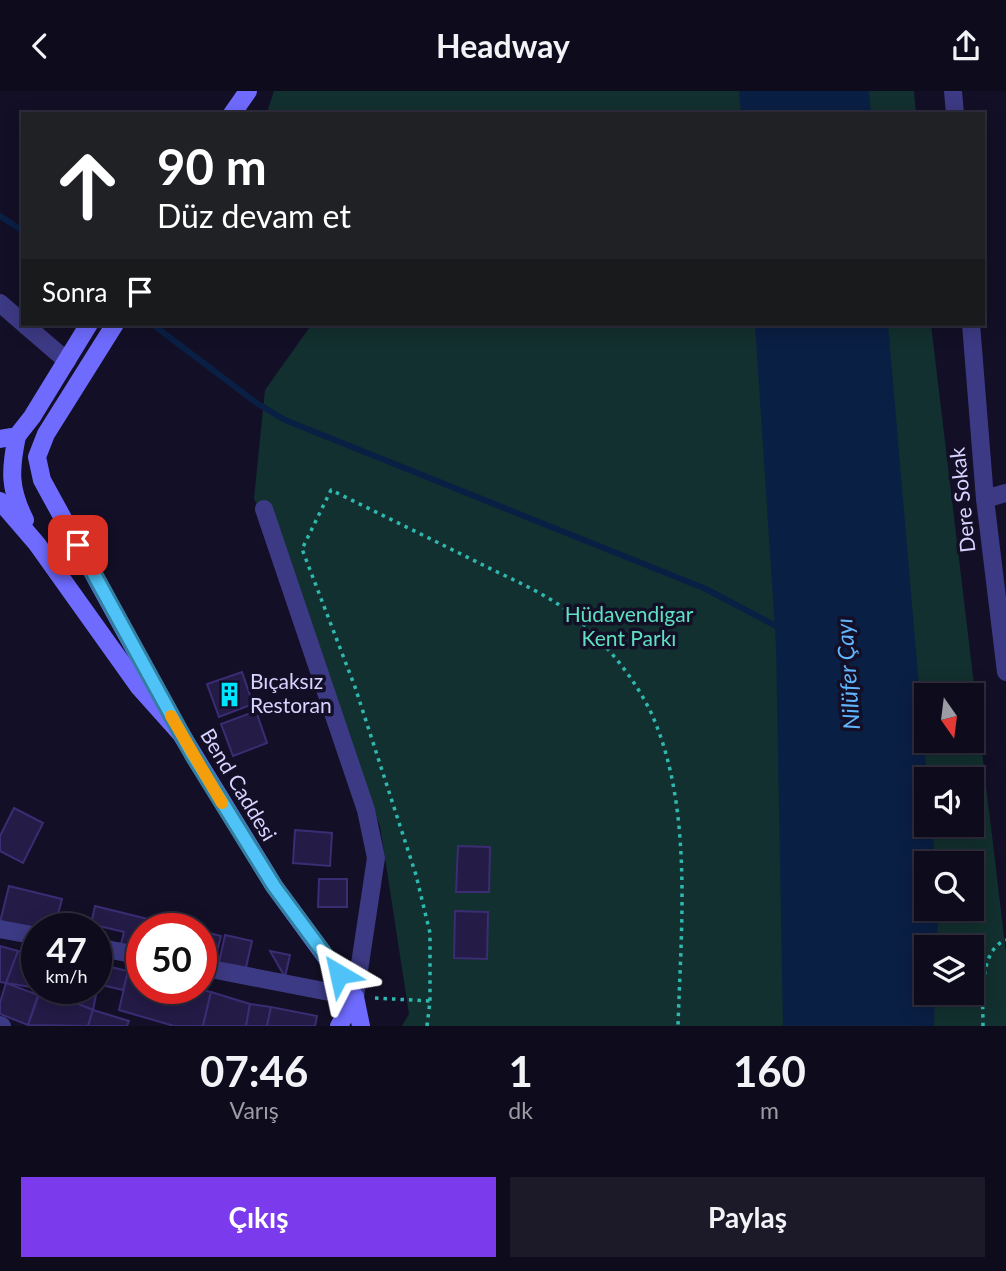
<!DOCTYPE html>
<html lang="tr">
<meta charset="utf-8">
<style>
body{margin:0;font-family:Lato,sans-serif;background:#1c1929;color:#f1f3f6;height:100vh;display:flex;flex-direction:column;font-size:26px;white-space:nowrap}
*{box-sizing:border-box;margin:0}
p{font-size:23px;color:#9b9ba3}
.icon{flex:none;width:38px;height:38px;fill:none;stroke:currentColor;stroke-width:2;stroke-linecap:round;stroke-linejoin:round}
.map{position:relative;height:935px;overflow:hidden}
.drawer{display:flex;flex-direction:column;background:#0e0b1c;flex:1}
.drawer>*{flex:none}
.banner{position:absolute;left:21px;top:21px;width:964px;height:214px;border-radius:0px;box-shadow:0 4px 18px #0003,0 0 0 2px #2e2b3b;background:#202124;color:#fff;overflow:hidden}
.needle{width:46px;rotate:166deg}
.fabs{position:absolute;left:914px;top:592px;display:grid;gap:14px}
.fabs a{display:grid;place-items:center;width:70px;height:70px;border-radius:0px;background:#0e0b1c;box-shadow:0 4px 18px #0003,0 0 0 2px #2e2b3b;font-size:35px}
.speed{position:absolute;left:21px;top:822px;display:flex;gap:14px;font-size:35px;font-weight:700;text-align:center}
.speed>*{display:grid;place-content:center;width:91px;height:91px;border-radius:50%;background:#0e0b1c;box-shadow:0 4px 18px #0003,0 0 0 2px #2e2b3b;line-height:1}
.speed small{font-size:18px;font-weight:400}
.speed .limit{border:10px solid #d22;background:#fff;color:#111}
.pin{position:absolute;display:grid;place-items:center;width:60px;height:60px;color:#fff;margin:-30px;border-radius:14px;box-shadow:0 4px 10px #0006}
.me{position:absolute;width:77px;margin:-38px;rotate:324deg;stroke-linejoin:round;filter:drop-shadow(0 0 5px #0008)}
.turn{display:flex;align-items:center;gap:24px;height:147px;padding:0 21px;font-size:32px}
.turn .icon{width:91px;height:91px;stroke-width:2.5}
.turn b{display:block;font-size:49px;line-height:60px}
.then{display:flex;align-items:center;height:66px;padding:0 21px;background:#0003;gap:14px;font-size:26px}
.eta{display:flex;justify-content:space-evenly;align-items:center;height:119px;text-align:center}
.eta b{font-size:42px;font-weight:700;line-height:49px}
.primary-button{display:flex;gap:14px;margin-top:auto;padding:14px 21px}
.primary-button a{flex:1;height:80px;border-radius:0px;background:#7c3aed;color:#fff;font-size:28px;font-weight:700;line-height:80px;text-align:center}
.primary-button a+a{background:#1c1929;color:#f1f3f6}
header{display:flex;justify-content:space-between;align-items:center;height:91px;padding:0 21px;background:#0e0b1c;font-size:32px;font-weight:700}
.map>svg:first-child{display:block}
.green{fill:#12302f;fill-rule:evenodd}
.water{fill:#0a1f44}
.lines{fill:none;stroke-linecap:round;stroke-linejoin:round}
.stream{stroke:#0a1f44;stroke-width:6}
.building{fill:#241b47;stroke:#3b2d73;stroke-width:2}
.path{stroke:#2fb8b0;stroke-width:3.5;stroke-dasharray:3.5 5;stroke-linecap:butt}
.minor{stroke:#3d3a85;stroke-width:18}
.tertiary{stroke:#3d3a85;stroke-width:18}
.secondary{stroke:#6f6bff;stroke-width:18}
.route-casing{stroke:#337fa1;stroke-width:18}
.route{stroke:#4fc3f7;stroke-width:12}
.slow{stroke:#f59e0b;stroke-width:12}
.labels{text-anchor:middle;stroke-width:7;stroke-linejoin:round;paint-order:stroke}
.street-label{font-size:21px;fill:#d9d4ff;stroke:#130f26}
.park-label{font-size:21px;fill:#5fe0c0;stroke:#130f26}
.poi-label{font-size:21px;fill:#d9d4ff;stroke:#130f26;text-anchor:start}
.water-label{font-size:23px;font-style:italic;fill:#62b6ff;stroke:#130f26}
</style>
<header><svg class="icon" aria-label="back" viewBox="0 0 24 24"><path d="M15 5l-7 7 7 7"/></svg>Headway<svg class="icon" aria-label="share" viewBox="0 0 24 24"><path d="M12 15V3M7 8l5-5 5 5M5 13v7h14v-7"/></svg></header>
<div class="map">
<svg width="1006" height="935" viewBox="0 0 1006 935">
<rect width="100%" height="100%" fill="#130f26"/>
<g class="green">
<path d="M 274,0 L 914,0 L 916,23 L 272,23 L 268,18 Z"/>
<path d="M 312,233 L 931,233 L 1006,862 L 1006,935 L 402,935 L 409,923 L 380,735 L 254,407 L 265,299 ZM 926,604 L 971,604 L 971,649 L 926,649 ZM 926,688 L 971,688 L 971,733 L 926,733 ZM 926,772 L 971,772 L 971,817 L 926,817 ZM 926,856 L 971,856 L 971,901 L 926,901 Z"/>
</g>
<g class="water">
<path d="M 739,0 L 869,0 L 871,23 L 741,23 Z"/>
<path d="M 755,233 L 888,233 L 927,688 L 926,733 L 932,733 L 935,772 L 926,772 L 926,817 L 938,817 L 937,856 L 926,856 L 926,901 L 935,901 L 934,935 L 783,935 L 776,554 Z"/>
</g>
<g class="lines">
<g class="stream">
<path d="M 0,125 L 23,140"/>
<path d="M 152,233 L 258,313 L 285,329 L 706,498 L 780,537"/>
</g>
</g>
<g class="building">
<path d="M 242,581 L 253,613 L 219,626 L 207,593 Z"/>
<path d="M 256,620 L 267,652 L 233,665 L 221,633 Z"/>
<path d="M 14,717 L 43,732 L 23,772 L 0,760 L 0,745 Z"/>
<path d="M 295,739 L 332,742 L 330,775 L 293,772 Z"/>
<path d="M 458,755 L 490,756 L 489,801 L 456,801 Z"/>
<path d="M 319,788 L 347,788 L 347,816 L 318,816 Z"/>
<path d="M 9,795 L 62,808 L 54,838 L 37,838 L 0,831 Z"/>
<path d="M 95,815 L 164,832 L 162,838 L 142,838 L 142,862 L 120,857 L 124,841 L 91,833 Z"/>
<path d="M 455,820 L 488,821 L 487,868 L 454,867 Z"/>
<path d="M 166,831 L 189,837 L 189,838 L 164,838 Z"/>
<path d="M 201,840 L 221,845 L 213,876 L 201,873 Z"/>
<path d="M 225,844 L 252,850 L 245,881 L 218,876 Z"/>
<path d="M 0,855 L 18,860 L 6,892 L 0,891 Z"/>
<path d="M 18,860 L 37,864 L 37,897 L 6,892 Z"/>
<path d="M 270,860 L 290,864 L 285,886 Z"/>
<path d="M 96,873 L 102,874 L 93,919 L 62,906 L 63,898 L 96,898 Z"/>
<path d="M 102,874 L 128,880 L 123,899 L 97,893 Z"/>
<path d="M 128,880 L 142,883 L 142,898 L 197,898 L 211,901 L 203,935 L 174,935 L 119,919 Z"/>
<path d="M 6,892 L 38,904 L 28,934 L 0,923 L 0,912 Z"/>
<path d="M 41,898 L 93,919 L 88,935 L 28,934 Z"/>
<path d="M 211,901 L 250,913 L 246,935 L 203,935 Z"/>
<path d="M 250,913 L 271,916 L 267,935 L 246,935 Z"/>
<path d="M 271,916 L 317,925 L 315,935 L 267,935 Z"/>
<path d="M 93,919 L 129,930 L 127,935 L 88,935 Z"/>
</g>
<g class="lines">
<g class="path">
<path d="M 375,907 L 430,910"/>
<path d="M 427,935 L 430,910 L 430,842 L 416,784 L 355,596 L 302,458 L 331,399 C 382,424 433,449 483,474 C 515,490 552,505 579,529 C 608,555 637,590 653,626 C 693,719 681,836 678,935"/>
<path d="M 983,935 C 983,911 978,859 1006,849"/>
</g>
<g class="minor">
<path d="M 0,212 L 23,232"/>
<path d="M 24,233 L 67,270"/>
<path d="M 985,408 L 1006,402"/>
<path d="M 0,838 L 37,845"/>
<path d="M 96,856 L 142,865"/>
<path d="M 201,876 L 355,906 L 376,767 L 366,719 L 264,418"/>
<path d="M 0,934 L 2,935"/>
</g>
<g class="tertiary">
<path d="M 953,0 L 955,23"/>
<path d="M 971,233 L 985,408 L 1006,581"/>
</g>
<g class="secondary">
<path d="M 232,23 L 248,0"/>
<path d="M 115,233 L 46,343 L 37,366 L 42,389 L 169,621"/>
<path d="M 17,345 C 10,379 9,397 25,429"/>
<path d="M 0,348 L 17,345 L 32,326 L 89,233"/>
<path d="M 0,410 L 37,453 L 139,596 L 181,643 L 274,795 L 355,906 L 361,935"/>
<path d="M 339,935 L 355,906"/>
</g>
</g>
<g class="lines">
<defs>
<path id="route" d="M 78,454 L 193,664 L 274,795 L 339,883"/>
</defs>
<use href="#route" class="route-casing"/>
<use href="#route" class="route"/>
<path class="slow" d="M 171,625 L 222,712"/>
</g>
<defs>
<symbol id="building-bare" viewBox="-9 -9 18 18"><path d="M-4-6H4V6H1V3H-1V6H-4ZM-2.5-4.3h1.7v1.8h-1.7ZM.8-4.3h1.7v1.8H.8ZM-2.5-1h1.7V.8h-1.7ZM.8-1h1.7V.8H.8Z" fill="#00e5ff" stroke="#130f26" stroke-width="2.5" paint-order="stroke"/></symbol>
</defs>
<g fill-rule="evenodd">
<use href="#building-bare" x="212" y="586" width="35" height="35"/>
</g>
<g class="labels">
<g class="street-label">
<text transform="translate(963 409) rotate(-96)" y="7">Dere Sokak</text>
<text transform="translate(238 694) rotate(59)" y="7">Bend Caddesi</text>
</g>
<g class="park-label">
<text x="629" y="531">Hüdavendigar<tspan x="629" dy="24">Kent Parkı</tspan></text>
</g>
<g class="poi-label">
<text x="250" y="598">Bıçaksız<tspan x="250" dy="24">Restoran</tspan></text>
</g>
<g class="water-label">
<text transform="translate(848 583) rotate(-94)" y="8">Nilüfer Çayı</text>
</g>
</g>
</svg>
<div class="fabs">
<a><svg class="needle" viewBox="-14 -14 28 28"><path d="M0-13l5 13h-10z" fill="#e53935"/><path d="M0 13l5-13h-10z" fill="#9b9ba3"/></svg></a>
<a><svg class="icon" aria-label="sound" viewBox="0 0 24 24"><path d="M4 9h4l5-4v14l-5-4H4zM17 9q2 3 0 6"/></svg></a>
<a><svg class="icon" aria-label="search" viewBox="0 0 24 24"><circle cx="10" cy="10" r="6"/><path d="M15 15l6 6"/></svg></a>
<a><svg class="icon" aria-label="layers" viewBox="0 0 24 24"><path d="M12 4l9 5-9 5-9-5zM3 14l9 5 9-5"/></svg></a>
</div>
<div class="speed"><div>47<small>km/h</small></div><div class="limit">50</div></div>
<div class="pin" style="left:78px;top:454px;background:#d93025"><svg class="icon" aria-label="arrive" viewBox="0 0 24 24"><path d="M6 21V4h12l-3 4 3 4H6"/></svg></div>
<svg class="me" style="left:339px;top:883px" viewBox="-20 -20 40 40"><path d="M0-17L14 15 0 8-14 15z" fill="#4fc3f7" stroke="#fff" stroke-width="4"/></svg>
<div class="banner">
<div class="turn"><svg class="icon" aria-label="ahead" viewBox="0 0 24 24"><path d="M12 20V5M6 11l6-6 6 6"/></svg><div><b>90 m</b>Düz devam et</div></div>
<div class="then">Sonra<svg class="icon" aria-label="arrive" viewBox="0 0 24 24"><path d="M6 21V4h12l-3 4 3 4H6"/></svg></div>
</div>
</div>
<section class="drawer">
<div class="eta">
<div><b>07:46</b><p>Varış</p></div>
<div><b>1</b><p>dk</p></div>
<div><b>160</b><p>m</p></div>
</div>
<div class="primary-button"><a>Çıkış</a><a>Paylaş</a></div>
</section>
